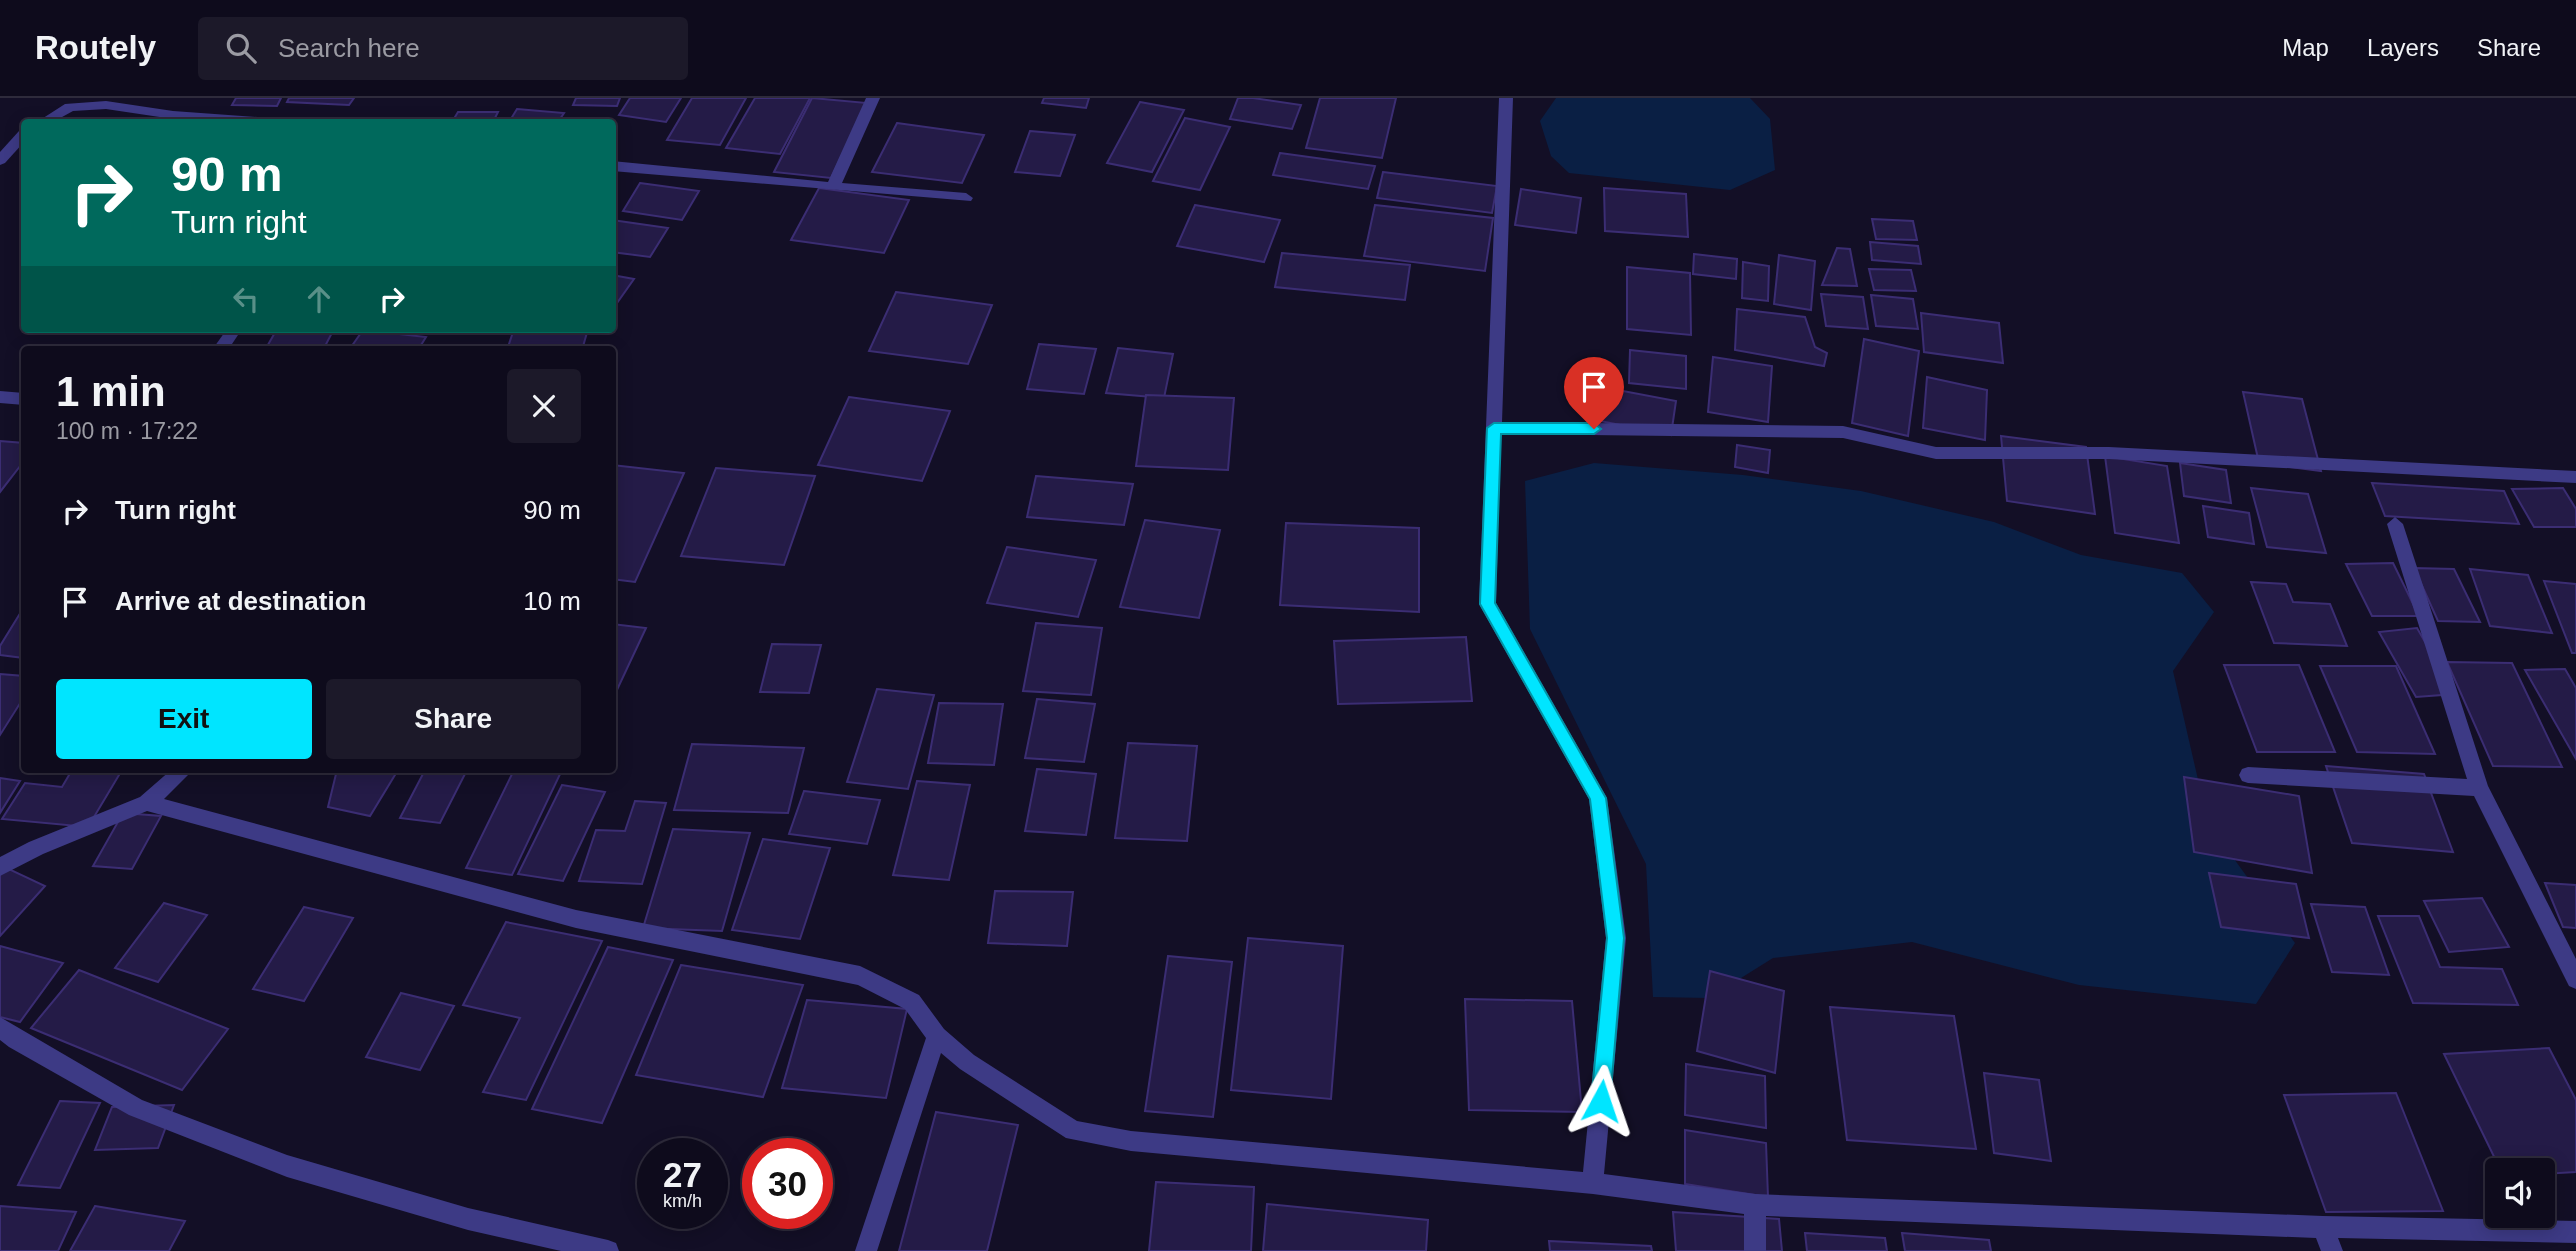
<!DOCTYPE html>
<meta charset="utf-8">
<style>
body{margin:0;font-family:Helvetica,sans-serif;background:#1c1929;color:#f1f3f6;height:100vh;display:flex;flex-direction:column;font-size:26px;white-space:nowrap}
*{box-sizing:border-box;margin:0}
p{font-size:23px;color:#9b9ba3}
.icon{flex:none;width:38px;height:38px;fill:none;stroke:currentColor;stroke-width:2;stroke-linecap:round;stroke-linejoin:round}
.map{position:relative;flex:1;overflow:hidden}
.drawer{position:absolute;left:21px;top:248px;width:595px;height:427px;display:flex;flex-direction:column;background:#0e0b1c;border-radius:7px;box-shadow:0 4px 18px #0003,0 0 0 2px #2e2b3b}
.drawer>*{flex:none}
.banner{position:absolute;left:21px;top:21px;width:595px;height:214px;border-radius:7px;box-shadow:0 4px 18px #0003,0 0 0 2px #2e2b3b;background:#00695c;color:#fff;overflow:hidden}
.fabs{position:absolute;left:2485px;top:1060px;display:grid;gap:14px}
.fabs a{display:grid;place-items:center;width:70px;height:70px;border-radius:7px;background:#0e0b1c;box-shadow:0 4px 18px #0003,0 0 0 2px #2e2b3b;font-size:35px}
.speed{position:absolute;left:637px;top:1040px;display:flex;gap:14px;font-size:35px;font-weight:700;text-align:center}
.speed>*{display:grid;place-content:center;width:91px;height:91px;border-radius:50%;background:#0e0b1c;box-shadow:0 4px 18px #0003,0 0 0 2px #2e2b3b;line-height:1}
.speed small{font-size:18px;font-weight:400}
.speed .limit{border:10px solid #d22;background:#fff;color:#111}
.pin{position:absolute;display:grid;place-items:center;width:60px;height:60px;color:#fff;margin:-72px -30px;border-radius:50% 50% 50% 0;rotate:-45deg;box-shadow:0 0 7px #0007}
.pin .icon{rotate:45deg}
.me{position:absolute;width:77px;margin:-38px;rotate:5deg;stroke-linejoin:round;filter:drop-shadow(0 0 5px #0008)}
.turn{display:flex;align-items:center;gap:24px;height:147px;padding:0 35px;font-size:32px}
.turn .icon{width:91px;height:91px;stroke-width:2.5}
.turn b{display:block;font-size:49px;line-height:60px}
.lanes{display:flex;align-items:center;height:66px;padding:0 35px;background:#0003;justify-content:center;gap:35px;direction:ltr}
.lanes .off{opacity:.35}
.round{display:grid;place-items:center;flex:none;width:74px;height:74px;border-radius:7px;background:#1c1929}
.overview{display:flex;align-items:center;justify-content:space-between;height:119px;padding:0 35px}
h1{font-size:42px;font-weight:700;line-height:52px}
.cta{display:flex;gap:14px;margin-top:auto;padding:14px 35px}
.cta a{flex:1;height:80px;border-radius:7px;background:#00e5ff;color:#111;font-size:28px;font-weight:700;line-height:80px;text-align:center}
.cta a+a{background:#1c1929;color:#f1f3f6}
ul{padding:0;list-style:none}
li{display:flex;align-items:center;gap:21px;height:91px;padding:0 35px}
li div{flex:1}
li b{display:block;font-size:26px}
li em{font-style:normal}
header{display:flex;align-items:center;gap:42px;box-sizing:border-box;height:98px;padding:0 35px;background:#0e0b1c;border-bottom:2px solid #2e2b3b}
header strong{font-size:33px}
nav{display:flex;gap:38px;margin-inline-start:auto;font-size:24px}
.search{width:490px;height:63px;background:#1c1929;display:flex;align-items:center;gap:18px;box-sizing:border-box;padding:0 24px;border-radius:7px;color:#9b9ba3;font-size:26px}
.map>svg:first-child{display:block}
.water{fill:#0a1f44}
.building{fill:#241b47;stroke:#3b2d73;stroke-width:2}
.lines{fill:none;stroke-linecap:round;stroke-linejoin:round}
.street{fill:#3d3a85;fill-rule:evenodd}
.route{fill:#00e5ff;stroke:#0095a6;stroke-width:2}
</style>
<header>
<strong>Routely</strong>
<div class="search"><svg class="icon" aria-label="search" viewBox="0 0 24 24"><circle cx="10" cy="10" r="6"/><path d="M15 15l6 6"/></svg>Search here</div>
<nav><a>Map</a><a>Layers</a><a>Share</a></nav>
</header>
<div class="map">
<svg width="2576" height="1153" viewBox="0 0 2576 1153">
<rect width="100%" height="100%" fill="#130f26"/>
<g class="water">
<path d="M 1556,0 L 1750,0 L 1770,21 L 1775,72 L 1730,92 L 1569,75 L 1551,58 L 1540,23 Z"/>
<path d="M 1594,365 L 1743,377 L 1861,393 L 1994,424 L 2081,457 L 2182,475 L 2214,514 L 2173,573 L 2208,725 L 2295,845 L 2256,906 L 2079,887 L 1912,844 L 1773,860 L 1709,900 L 1653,899 L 1646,766 L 1530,531 L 1525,383 Z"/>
</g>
<g class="building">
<path d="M 236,0 L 281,0 L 277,8 L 232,7 Z"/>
<path d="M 289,0 L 354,0 L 349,7 L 287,4 Z"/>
<path d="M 576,0 L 620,0 L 617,8 L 573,7 Z"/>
<path d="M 630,0 L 681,0 L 666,24 L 619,17 Z"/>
<path d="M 692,0 L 746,0 L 720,47 L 667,42 Z"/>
<path d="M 755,0 L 810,0 L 780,56 L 726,50 Z"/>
<path d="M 812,0 L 867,5 L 831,80 L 774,74 Z"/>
<path d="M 1044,0 L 1089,0 L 1086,10 L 1042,5 Z"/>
<path d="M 1238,0 L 1253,0 L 1301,7 L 1292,31 L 1230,21 Z"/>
<path d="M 1320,0 L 1396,0 L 1382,60 L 1306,50 Z"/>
<path d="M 1140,4 L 1184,12 L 1152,74 L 1107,65 Z"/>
<path d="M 517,11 L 564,15 L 558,24 L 509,24 Z"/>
<path d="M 458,14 L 498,14 L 493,24 L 452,24 Z"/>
<path d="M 1185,20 L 1230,29 L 1200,92 L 1153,83 Z"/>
<path d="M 897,25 L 984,37 L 962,85 L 872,74 Z"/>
<path d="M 1030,33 L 1075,37 L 1060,78 L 1015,74 Z"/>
<path d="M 1280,55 L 1375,68 L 1368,91 L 1273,77 Z"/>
<path d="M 1383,74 L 1497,88 L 1492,115 L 1377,100 Z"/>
<path d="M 640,85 L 699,93 L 682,122 L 623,113 Z"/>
<path d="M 819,90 L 909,102 L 884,155 L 791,142 Z"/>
<path d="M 1604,90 L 1686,96 L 1688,139 L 1605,133 Z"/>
<path d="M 1521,91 L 1581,100 L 1576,135 L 1515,127 Z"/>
<path d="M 1195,107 L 1280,122 L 1264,164 L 1177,148 Z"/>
<path d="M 1375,107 L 1493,120 L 1485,173 L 1364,158 Z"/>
<path d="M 1872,121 L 1913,123 L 1917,142 L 1876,141 Z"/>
<path d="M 612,122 L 668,130 L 650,159 L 612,154 Z"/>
<path d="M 1870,144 L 1918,148 L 1921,166 L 1872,162 Z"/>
<path d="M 1837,150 L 1850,151 L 1857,188 L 1822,187 Z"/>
<path d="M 1282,155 L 1410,167 L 1405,202 L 1275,189 Z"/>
<path d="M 1694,156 L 1737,161 L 1736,181 L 1693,176 Z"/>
<path d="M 1779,157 L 1815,163 L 1811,212 L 1774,206 Z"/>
<path d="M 1743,164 L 1769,168 L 1768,203 L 1742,200 Z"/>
<path d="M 1627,169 L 1690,175 L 1691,237 L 1627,231 Z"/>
<path d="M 1869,171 L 1911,172 L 1916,193 L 1874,192 Z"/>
<path d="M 612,177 L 634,181 L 612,212 Z"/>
<path d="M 896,194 L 992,207 L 968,266 L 869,253 Z"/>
<path d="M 1821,196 L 1863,199 L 1868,231 L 1826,228 Z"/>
<path d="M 1871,197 L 1913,201 L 1918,231 L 1876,228 Z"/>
<path d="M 1737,211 L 1805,219 L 1815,249 L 1827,255 L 1824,268 L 1735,252 Z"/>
<path d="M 1921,215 L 1999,225 L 2003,265 L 1924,254 Z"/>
<path d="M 277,231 L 334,231 L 323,252 L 265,252 Z"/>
<path d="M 514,231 L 588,231 L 582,252 L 507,252 Z"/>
<path d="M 363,232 L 426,239 L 418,252 L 349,252 Z"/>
<path d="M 1864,241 L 1919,253 L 1908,338 L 1852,325 Z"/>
<path d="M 1039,246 L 1096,251 L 1084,296 L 1027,291 Z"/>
<path d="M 1118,250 L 1173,256 L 1164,300 L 1106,295 Z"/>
<path d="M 1630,252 L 1686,258 L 1686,291 L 1629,285 Z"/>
<path d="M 1713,259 L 1772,268 L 1768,324 L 1708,314 Z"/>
<path d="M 1927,279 L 1987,292 L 1985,342 L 1923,330 Z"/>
<path d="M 1607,290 L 1676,303 L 1671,337 L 1600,323 Z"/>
<path d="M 2243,294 L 2302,301 L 2321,373 L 2259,365 Z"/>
<path d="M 1146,297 L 1234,300 L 1228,372 L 1136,368 Z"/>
<path d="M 849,299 L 950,313 L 922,383 L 818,367 Z"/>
<path d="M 2001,338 L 2086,349 L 2095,416 L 2007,403 Z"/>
<path d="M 0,343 L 24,345 L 24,363 L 0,394 Z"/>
<path d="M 1737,347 L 1770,352 L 1768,375 L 1735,369 Z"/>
<path d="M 2105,358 L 2167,368 L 2179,445 L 2115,435 Z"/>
<path d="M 2180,365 L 2226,372 L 2231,405 L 2184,398 Z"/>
<path d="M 612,367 L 684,375 L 635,484 L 612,481 Z"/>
<path d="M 716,370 L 815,378 L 784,467 L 681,458 Z"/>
<path d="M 1036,378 L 1133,386 L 1124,427 L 1027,419 Z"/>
<path d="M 2372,385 L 2504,393 L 2519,426 L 2385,418 Z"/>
<path d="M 2251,390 L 2308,396 L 2326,455 L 2267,449 Z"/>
<path d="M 2563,390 L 2576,411 L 2576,429 L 2534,429 L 2512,391 Z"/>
<path d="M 2203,408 L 2249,415 L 2254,446 L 2208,439 Z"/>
<path d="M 1145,422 L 1220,432 L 1199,520 L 1120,509 Z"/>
<path d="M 1286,425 L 1419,430 L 1419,514 L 1280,507 Z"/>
<path d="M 1007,449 L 1096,462 L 1078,519 L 987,505 Z"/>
<path d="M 2393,465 L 2419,518 L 2372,518 L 2346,466 Z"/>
<path d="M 2414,470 L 2454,471 L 2480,524 L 2438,523 Z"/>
<path d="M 2470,471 L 2528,477 L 2552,535 L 2490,528 Z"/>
<path d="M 2544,483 L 2576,486 L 2576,555 L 2572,555 Z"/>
<path d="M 2251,484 L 2286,486 L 2293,504 L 2330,506 L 2347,548 L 2274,545 Z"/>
<path d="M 24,509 L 24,560 L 0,557 L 0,548 Z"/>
<path d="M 1036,525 L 1102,530 L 1091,597 L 1023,593 Z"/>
<path d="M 612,526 L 646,530 L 616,594 L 612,594 Z"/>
<path d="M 2417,530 L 2455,596 L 2416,599 L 2379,534 Z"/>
<path d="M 1466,539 L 1472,603 L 1338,606 L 1334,543 Z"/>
<path d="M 772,546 L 821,547 L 809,595 L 760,594 Z"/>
<path d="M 2447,564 L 2512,565 L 2562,669 L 2493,668 Z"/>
<path d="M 2224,567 L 2299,567 L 2335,654 L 2257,654 Z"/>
<path d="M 2320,568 L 2396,568 L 2435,656 L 2357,654 Z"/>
<path d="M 2565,571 L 2576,590 L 2576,661 L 2525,572 Z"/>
<path d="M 0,576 L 24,578 L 24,599 L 0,637 Z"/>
<path d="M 877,591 L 934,597 L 908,691 L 847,684 Z"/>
<path d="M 1037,601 L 1095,606 L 1084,664 L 1025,660 Z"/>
<path d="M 939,605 L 1003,606 L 994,667 L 928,665 Z"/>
<path d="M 1128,645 L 1197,648 L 1187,743 L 1115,740 Z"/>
<path d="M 692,646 L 804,650 L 788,715 L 674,712 Z"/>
<path d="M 2326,668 L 2424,676 L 2453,754 L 2352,745 Z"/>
<path d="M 1037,671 L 1096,676 L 1086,737 L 1025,733 Z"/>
<path d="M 72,672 L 122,672 L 88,729 L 2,721 L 25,685 L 62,689 Z"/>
<path d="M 315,672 L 398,672 L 370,718 L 328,709 L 336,676 Z"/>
<path d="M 425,672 L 467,672 L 440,725 L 400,720 Z"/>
<path d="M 514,672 L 562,672 L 512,777 L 466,770 Z"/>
<path d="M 2184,679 L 2299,698 L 2312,775 L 2194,754 Z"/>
<path d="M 0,680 L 20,683 L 0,715 Z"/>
<path d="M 917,683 L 970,687 L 949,782 L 893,777 Z"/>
<path d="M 562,687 L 605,694 L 563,783 L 518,776 Z"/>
<path d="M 804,693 L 880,702 L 867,746 L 789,736 Z"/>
<path d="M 635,703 L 666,705 L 642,786 L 579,783 L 596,732 L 625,733 Z"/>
<path d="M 123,715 L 161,718 L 132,771 L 93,768 Z"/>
<path d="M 673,731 L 750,735 L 722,833 L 643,830 Z"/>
<path d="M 763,741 L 830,750 L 800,841 L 732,832 Z"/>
<path d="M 0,767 L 45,788 L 0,838 Z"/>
<path d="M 2209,775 L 2296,786 L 2309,840 L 2221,829 Z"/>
<path d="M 2545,785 L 2576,787 L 2576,830 L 2563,829 Z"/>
<path d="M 995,793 L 1073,794 L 1067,848 L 988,845 Z"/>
<path d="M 2482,800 L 2509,849 L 2449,854 L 2424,803 Z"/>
<path d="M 164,805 L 207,817 L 158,884 L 115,870 Z"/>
<path d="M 2311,806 L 2365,809 L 2389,877 L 2332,874 Z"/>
<path d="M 304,809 L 353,820 L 304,903 L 253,891 Z"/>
<path d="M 2378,818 L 2419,818 L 2440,869 L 2502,871 L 2518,907 L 2413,905 Z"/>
<path d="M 506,824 L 602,843 L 526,1002 L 483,994 L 520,920 L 463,907 Z"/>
<path d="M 1248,840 L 1343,848 L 1331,1001 L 1231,992 Z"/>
<path d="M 0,848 L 63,865 L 20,924 L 0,919 Z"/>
<path d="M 608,849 L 673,862 L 602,1025 L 532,1011 Z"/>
<path d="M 1168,858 L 1232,864 L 1213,1019 L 1145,1013 Z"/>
<path d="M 681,867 L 803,887 L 763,999 L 636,977 Z"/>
<path d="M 79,872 L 228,931 L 182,992 L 31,930 Z"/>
<path d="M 1710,873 L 1784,893 L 1775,975 L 1697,953 Z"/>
<path d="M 401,895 L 454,908 L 420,972 L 366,959 Z"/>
<path d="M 1465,901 L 1572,903 L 1582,1014 L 1469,1012 Z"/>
<path d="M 807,902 L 907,911 L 886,1000 L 782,990 Z"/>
<path d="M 1830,909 L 1954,918 L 1976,1051 L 1847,1042 Z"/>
<path d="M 2549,950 L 2576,1002 L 2576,1074 L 2543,1076 L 2543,1073 L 2501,1073 L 2444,956 Z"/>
<path d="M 1686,966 L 1765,978 L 1766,1030 L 1685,1017 Z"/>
<path d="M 1984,975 L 2039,982 L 2051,1063 L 1994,1055 Z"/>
<path d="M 2396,995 L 2443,1113 L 2326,1114 L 2284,997 Z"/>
<path d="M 60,1003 L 100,1005 L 60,1090 L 18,1087 Z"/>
<path d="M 174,1007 L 158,1050 L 95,1052 L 112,1009 Z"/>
<path d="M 936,1014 L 1018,1027 L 987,1153 L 899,1153 Z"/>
<path d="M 1685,1032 L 1766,1045 L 1768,1099 L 1685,1086 Z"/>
<path d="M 1156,1084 L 1254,1089 L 1251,1153 L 1149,1153 Z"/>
<path d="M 1267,1106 L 1428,1122 L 1426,1153 L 1263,1153 Z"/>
<path d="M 0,1108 L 76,1114 L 58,1153 L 0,1153 Z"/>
<path d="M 95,1108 L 185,1123 L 169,1153 L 70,1153 Z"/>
<path d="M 1673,1114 L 1779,1121 L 1782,1153 L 1676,1153 Z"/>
<path d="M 1805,1135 L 1885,1140 L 1887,1153 L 1807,1153 Z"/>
<path d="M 1902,1135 L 1989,1142 L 1991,1153 L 1905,1153 Z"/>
<path d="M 1549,1143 L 1651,1148 L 1652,1153 L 1550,1153 Z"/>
</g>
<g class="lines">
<g class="street">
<path d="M 866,0 L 880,0 L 842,85 L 966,95 L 973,100 L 971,103 L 612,73 L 612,63 L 828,84 Z"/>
<path d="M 1499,0 L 1513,0 L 1502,324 L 1843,328 L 1936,349 L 2109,349 L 2576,373 L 2576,385 L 2109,361 L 1936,361 L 1843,340 L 1501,336 L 1496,505 L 1607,700 L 1626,840 L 1604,1076 L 1755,1096 L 2323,1118 L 2576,1123 L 2576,1145 L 2338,1140 L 2343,1153 L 2321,1153 L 2316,1140 L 1766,1118 L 1766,1153 L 1744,1153 L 1744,1116 L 1593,1096 L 1131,1053 L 1066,1040 L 960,971 L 941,955 L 877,1153 L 855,1153 L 926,940 L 905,911 L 858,887 L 576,830 L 147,713 L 43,756 L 0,778 L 0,759 L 29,744 L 140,699 L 171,672 L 193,672 L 164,701 L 576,812 L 860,868 L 919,897 L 944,931 L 974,957 L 1077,1023 L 1131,1033 L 1583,1074 L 1606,840 L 1589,701 L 1479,506 Z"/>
<path d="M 106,3 L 173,13 L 271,20 L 278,24 L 173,21 L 106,11 L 73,13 L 53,24 L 37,24 L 65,6 Z"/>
<path d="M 24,32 L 24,44 L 5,65 L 0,67 L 0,54 L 19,33 Z"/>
<path d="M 227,231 L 242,231 L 228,252 L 212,252 Z"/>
<path d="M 0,293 L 24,295 L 24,307 L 0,305 Z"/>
<path d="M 2395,419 L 2403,426 L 2488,688 L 2576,861 L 2576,891 L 2569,888 L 2474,698 L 2248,685 L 2242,683 L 2239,677 L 2242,671 L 2248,669 L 2467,681 L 2387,426 Z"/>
<path d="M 0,919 L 142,1002 L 287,1057 L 468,1110 L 608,1142 L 616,1145 L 619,1153 L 561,1153 L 468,1132 L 287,1079 L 129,1017 L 9,949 L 0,942 Z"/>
</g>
</g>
<path class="route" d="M 1494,325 L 1594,325 L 1601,331 L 1594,336 L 1501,336 L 1495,505 L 1606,700 L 1624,840 L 1610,1003 L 1607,1010 L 1601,1013 L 1594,1010 L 1591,1003 L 1607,840 L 1590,701 L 1480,506 L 1487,330 Z"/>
</svg>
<div class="fabs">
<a><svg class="icon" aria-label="sound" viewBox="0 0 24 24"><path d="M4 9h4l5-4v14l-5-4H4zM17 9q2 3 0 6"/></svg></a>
</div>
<div class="speed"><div>27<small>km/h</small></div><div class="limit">30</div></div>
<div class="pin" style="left:1594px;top:331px;background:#d93025"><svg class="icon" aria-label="arrive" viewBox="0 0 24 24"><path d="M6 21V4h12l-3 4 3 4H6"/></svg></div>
<svg class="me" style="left:1601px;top:1003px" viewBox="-20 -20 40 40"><path d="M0-17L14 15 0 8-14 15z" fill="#00e5ff" stroke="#fff" stroke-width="4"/></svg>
<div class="banner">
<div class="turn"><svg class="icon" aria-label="right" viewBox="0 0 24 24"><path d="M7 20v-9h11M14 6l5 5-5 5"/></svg><div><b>90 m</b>Turn right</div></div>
<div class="lanes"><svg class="icon off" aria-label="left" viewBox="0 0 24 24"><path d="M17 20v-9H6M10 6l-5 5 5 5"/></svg><svg class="icon off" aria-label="ahead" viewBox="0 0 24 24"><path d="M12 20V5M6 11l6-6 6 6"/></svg><svg class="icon" aria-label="right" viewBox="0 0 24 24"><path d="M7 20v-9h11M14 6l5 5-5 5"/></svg></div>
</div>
<section class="drawer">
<div class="overview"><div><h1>1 min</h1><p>100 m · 17:22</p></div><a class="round"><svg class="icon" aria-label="close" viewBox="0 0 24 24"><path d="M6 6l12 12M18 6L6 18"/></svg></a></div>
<ul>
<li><svg class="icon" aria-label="right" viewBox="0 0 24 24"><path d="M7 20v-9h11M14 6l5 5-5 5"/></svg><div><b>Turn right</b></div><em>90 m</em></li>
<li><svg class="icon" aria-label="arrive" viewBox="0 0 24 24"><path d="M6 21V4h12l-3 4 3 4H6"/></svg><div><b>Arrive at destination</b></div><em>10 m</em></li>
</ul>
<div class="cta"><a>Exit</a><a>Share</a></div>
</section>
</div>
